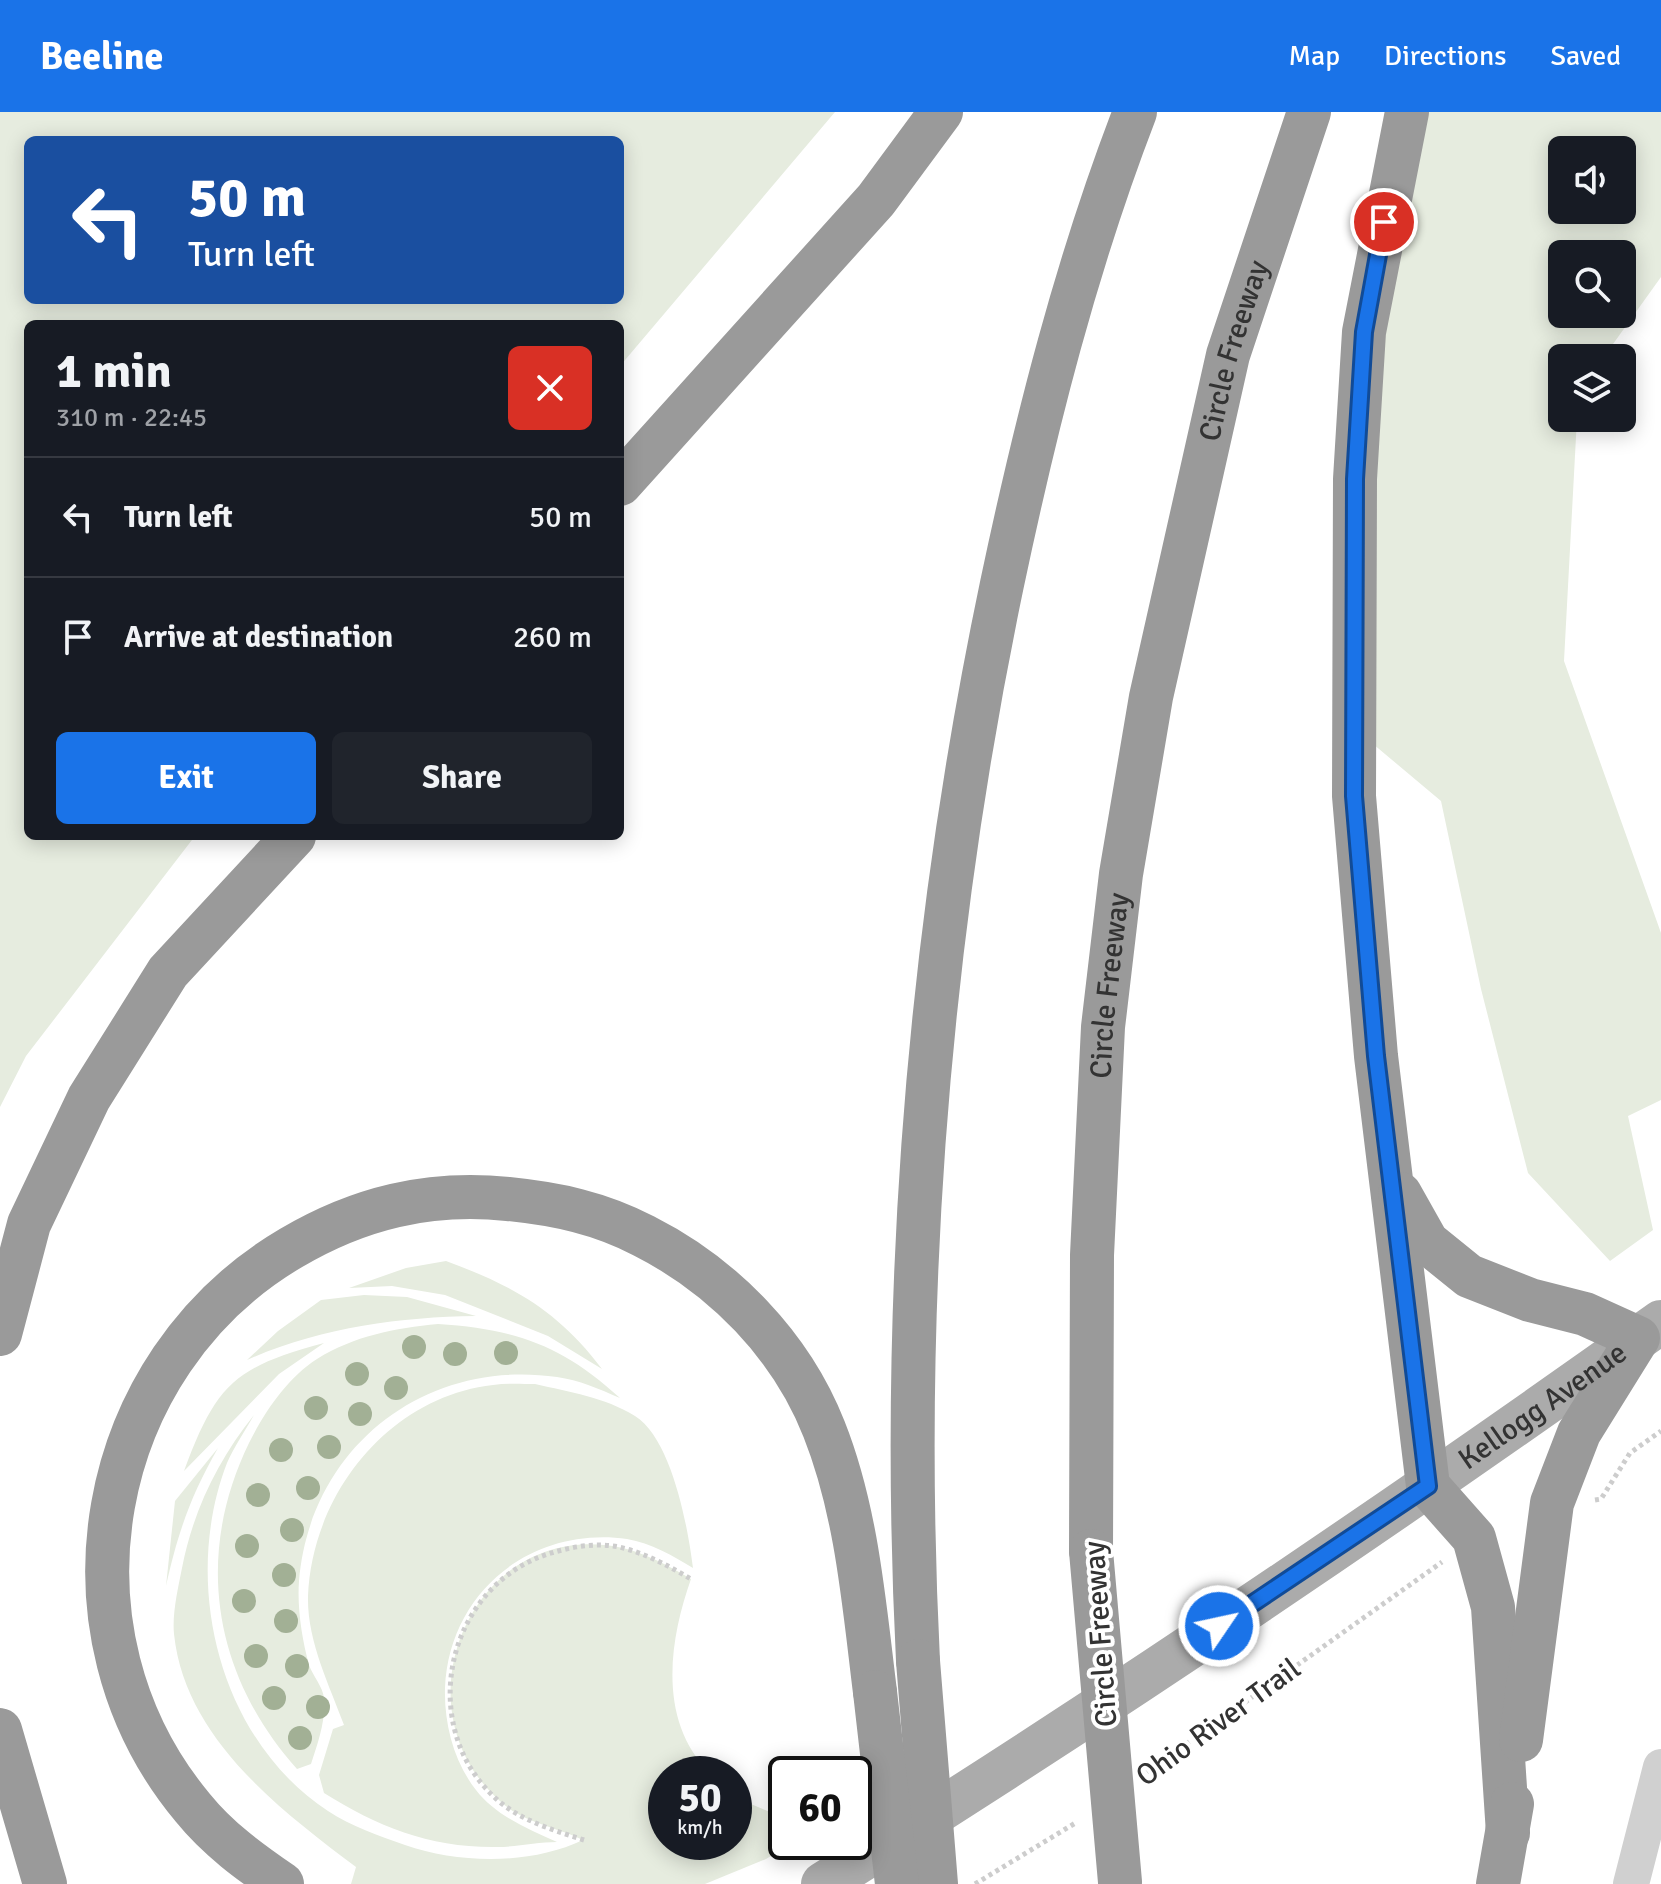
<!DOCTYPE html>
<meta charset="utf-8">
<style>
body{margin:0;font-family:Signika,sans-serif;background:#20242c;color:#f1f3f6;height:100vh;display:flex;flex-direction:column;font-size:30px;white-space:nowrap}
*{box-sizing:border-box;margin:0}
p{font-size:26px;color:#9ea1a6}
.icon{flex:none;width:44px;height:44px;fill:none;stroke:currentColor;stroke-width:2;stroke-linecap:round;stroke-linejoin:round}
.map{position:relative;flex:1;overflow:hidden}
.sheet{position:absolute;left:24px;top:208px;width:600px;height:520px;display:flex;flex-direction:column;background:#171b24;border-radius:12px;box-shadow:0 4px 20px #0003}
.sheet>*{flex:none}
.top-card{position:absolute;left:24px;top:24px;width:600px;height:168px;border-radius:12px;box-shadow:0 4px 20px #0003;background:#1a4fa0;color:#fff;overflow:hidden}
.buttons{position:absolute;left:1548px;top:24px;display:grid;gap:16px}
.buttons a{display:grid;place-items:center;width:88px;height:88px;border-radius:12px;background:#171b24;box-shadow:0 4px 20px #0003;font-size:40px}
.speed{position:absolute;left:648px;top:1644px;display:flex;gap:16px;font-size:40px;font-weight:700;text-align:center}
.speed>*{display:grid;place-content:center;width:104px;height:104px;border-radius:50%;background:#171b24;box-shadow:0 4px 20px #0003;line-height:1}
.speed small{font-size:20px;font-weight:400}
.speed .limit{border:4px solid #111;border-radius:12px;background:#fff;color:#111}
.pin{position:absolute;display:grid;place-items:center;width:68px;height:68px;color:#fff;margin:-34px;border:4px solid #fff;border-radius:50%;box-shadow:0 2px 8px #0007}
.me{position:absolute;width:88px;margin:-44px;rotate:56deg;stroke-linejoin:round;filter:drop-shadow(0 0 6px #0008)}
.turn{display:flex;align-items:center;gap:28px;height:168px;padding:0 32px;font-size:36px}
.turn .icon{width:104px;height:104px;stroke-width:2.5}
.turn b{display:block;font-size:56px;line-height:68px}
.round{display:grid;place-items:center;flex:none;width:84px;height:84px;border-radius:12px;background:#20242c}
.overview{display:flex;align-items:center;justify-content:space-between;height:136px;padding:0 32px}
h1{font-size:48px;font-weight:800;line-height:60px}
.primary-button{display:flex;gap:16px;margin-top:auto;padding:16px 32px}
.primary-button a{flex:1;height:92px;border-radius:12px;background:#1a73e8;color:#fff;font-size:32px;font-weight:800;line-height:92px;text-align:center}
.primary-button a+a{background:#20242c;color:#f1f3f6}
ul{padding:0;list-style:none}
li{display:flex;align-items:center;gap:24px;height:120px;padding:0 32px;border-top:2px solid #363941}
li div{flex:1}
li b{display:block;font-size:30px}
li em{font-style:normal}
header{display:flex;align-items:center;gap:48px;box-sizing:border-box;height:112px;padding:0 40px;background:#1a73e8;color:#fff}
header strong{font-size:38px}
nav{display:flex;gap:44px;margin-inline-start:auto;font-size:28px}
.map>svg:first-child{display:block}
.green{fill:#e6ecdf;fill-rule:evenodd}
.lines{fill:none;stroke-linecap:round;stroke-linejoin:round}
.path{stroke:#cdcdcd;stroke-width:5;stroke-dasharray:4 4;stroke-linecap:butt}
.street{stroke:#d0d0d0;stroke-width:36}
.primary{stroke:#ababab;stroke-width:44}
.highway{stroke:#9a9a9a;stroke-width:44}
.highway-bridge{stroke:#9a9a9a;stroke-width:44}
.tree{fill:#a2b095}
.route-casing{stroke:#114b97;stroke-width:20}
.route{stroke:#1a73e8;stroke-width:14}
.labels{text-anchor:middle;stroke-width:8;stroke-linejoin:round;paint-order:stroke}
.street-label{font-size:30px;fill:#333;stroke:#fff}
</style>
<header>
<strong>Beeline</strong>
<nav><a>Map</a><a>Directions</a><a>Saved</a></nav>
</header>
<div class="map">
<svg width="1661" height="1772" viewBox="0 0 1661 1772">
<rect width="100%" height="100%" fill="#fff"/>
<g class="green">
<path d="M 0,0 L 835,0 L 620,254 L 620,212 L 28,212 L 28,724 L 195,724 L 26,944 L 0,995 ZM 620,28 L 620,188 L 28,188 L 28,28 Z"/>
<path d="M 1407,0 L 1661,0 L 1661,165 L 1603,246 L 1562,246 L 1562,306 L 1577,306 L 1564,549 L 1661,821 L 1661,988 L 1628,1004 L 1653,1118 L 1610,1149 L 1528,1061 L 1481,877 L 1441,689 L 1354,616 L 1355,367 ZM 1562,38 L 1622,38 L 1622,98 L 1562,98 ZM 1562,142 L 1622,142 L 1622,202 L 1562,202 Z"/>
<path d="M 446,1149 C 514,1174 558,1199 602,1257 L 548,1224 L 445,1183 L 392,1174 L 349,1176 L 406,1156 Z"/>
<path d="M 364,1183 L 407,1185 L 476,1204 C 398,1205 319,1216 247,1248 L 278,1219 L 321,1188 Z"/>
<path d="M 438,1212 C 515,1217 562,1233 620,1286 C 599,1277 579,1268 557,1265 C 424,1246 310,1336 299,1469 C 297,1496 302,1527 309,1553 C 313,1564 323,1575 324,1586 C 326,1608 318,1631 311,1652 L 297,1657 C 213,1563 194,1444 249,1331 C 264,1301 287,1266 317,1247 C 354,1224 395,1216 438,1212 Z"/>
<path d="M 324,1231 L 279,1262 L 184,1359 C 216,1273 234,1255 324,1231 Z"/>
<path d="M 535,1272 C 570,1280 604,1285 635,1304 C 672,1327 688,1416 693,1456 C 673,1444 651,1431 627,1427 C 531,1414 449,1480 445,1576 C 444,1612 454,1650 476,1678 C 496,1704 528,1717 557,1730 C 538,1730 517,1735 497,1735 C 431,1736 378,1715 324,1681 L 319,1663 L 333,1617 L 344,1613 C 329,1572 307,1529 308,1484 C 312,1383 388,1285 493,1273 C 507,1271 522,1272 535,1272 Z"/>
<path d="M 254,1303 C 245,1319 234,1335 227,1351 C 181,1470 218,1627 328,1699 C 351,1714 379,1724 405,1733 C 460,1752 530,1753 583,1728 C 557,1715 524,1711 501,1690 C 392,1595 473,1408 618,1435 C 644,1440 669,1454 691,1467 C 669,1529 657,1610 711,1662 L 666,1662 L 666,1730 L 734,1730 L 734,1685 L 770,1700 L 786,1702 L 786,1730 L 794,1730 L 766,1747 L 705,1772 L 351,1772 L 356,1755 C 279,1697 185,1626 174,1522 C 172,1502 178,1476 182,1456 C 193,1399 218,1348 254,1303 Z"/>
<path d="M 218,1336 C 191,1383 178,1420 166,1474 L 175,1389 Z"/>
</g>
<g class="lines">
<g class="path">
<path d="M 1595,1388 L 1601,1387 L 1630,1341 L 1661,1319"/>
<path d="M 1147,1660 L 1442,1450"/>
<path d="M 584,1728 C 556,1719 525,1710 501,1691 C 415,1620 443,1476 548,1442 C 570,1435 596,1430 619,1435 C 645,1441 669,1454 691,1467"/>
<path d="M 975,1772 L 1077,1710"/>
</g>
<path class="street" d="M 1631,1772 L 1661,1655"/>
<path class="primary" id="s1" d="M 823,1772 C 1108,1594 1387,1405 1661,1210"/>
<g class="highway">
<path d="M 1407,0 L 1364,220 L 1355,367 L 1354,684 L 1376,944 L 1428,1374 L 1474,1426 L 1493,1495 L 1508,1721"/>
<path d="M 620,372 L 876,88 L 941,0"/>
<path d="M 1400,1082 L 1427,1130 L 1469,1164 L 1530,1188 L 1585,1202 L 1638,1226 L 1579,1321 L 1552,1391 L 1521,1628"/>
<path d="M 0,1222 L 29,1112 L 89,986 L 168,860 L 294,724"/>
<path id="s2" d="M 1091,1439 L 1092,1143 L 1103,915 L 1121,762 L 1151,585 L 1228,243 L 1309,0"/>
<path d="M 918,1549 C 900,1189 928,825 1002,472 C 1036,311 1076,153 1135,0"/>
<path d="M 0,1618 L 45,1772"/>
<path d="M 282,1772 C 250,1750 218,1727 193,1696 C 46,1520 94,1252 291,1136 C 359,1096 428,1079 508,1087 C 557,1092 600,1101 644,1124 C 723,1164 791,1233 824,1317 C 857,1400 864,1492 875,1580"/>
<path d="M 1498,1772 L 1512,1692"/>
</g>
<g class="highway-bridge">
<path d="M 1091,1439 L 1120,1770"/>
<path d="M 918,1549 L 936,1772"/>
<path d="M 875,1580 L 897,1772"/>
</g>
</g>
<g class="tree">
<circle cx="414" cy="1235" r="12"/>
<circle cx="506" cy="1241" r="12"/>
<circle cx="455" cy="1242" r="12"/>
<circle cx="357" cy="1262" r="12"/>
<circle cx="396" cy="1276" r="12"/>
<circle cx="316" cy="1296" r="12"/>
<circle cx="360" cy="1302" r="12"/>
<circle cx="329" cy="1335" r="12"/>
<circle cx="281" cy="1338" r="12"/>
<circle cx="308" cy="1376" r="12"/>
<circle cx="258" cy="1383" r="12"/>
<circle cx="292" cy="1418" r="12"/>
<circle cx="247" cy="1434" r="12"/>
<circle cx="284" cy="1463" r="12"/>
<circle cx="244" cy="1489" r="12"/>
<circle cx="286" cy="1509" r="12"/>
<circle cx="256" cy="1544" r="12"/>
<circle cx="297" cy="1554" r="12"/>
<circle cx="274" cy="1586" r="12"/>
<circle cx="318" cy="1595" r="12"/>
<circle cx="300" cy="1626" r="12"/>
</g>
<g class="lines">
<defs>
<path id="route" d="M 1219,1514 L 1428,1374 L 1376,944 L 1354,684 L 1355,367 L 1364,220 L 1384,110"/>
</defs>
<use href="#route" class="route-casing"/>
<use href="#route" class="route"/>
</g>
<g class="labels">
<g class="street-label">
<text dy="10" stroke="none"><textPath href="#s2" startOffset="1214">Circle Freeway</textPath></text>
<text dy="10" stroke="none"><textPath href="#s2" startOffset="566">Circle Freeway</textPath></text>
<text dy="10" stroke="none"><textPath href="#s1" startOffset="864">Kellogg Avenue</textPath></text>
<text transform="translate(1100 1522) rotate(-94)" y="10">Circle Freeway</text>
<text transform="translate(1218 1610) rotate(-36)" y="10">Ohio River Trail</text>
</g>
</g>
</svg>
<div class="buttons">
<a><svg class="icon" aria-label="sound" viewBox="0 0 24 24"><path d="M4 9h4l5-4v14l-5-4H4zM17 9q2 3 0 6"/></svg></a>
<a><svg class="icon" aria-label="search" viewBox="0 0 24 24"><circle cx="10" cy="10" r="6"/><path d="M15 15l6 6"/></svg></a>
<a><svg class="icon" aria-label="layers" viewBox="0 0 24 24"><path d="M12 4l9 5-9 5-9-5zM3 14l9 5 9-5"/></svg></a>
</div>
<div class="speed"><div>50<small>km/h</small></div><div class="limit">60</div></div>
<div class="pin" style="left:1384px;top:110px;background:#d93025"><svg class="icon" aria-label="arrive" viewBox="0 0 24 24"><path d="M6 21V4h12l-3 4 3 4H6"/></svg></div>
<svg class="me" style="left:1219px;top:1514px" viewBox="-20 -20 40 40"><circle r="17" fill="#1a73e8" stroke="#fff" stroke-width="3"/><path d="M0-11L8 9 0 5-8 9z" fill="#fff"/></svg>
<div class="top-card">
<div class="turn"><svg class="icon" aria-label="left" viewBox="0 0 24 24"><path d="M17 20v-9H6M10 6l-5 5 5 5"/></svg><div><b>50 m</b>Turn left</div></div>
</div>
<section class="sheet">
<div class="overview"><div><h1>1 min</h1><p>310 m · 22:45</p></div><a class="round" style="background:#d93025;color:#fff"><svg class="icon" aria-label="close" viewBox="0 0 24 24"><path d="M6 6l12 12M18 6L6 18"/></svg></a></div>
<ul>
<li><svg class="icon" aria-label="left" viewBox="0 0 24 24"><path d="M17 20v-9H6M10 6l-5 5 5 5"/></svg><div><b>Turn left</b></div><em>50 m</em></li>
<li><svg class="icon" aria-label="arrive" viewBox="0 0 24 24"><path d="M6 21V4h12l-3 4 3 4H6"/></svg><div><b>Arrive at destination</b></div><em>260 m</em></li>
</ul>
<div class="primary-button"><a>Exit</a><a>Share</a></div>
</section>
</div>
